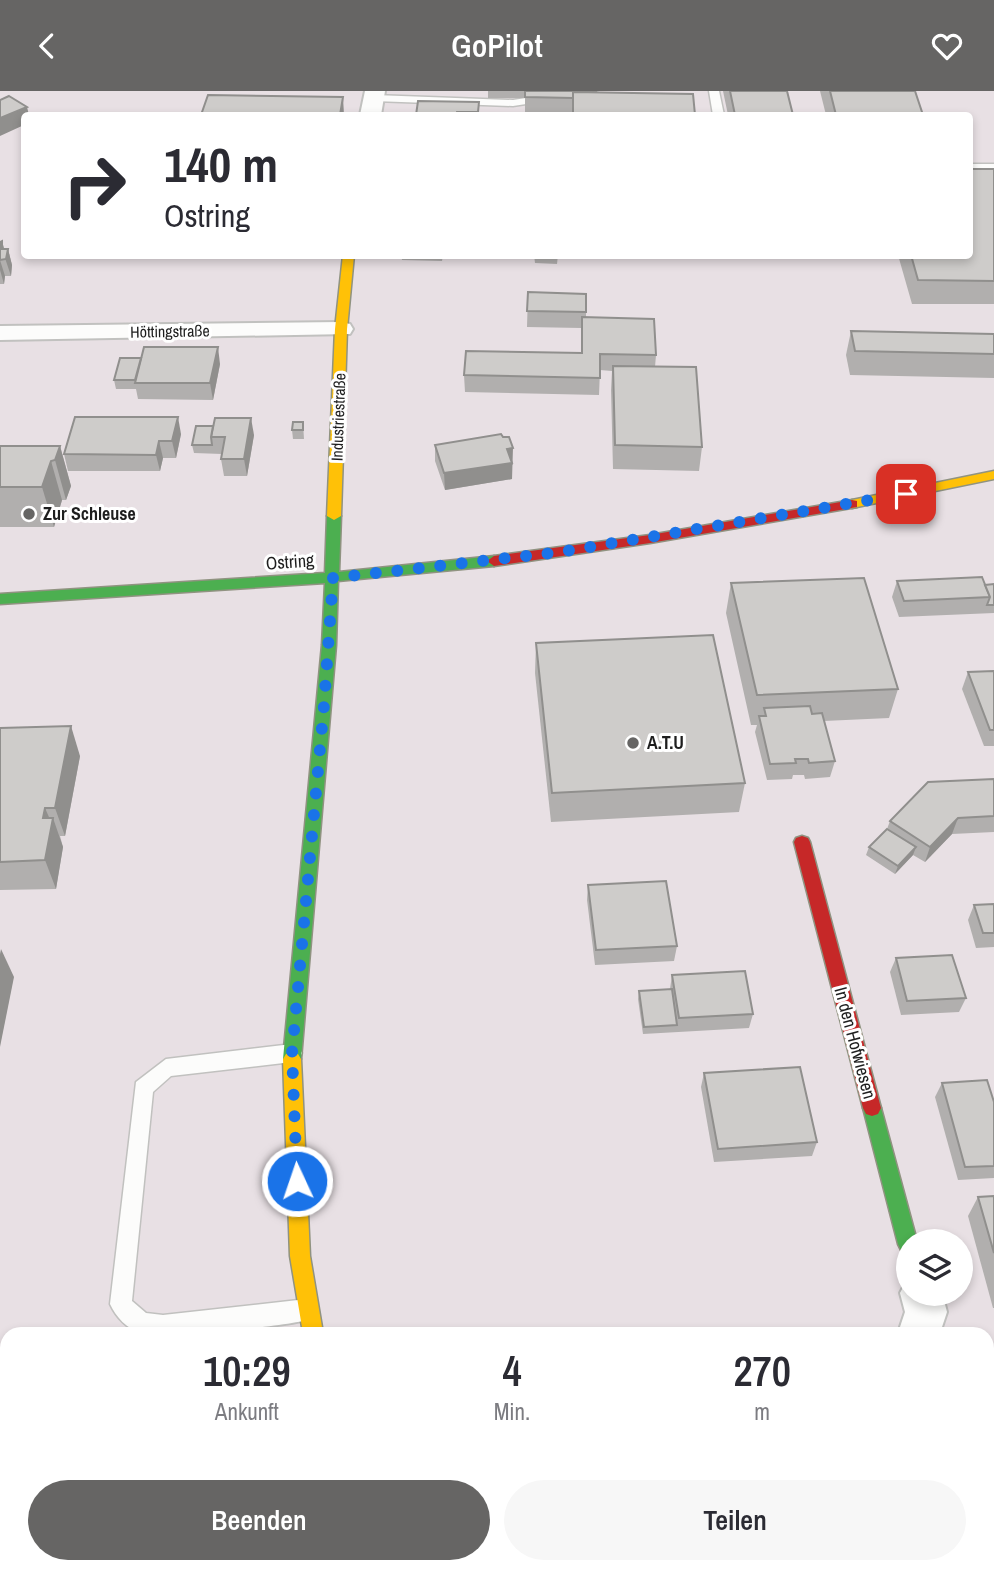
<!DOCTYPE html>
<html lang="de">
<meta charset="utf-8">
<style>
body{margin:0;font-family:"Archivo Narrow",sans-serif;background:#f7f7f7;color:#2b2b33;height:100vh;display:flex;flex-direction:column;font-size:26px;white-space:nowrap}
*{box-sizing:border-box;margin:0}
p{font-size:23px;color:#7c7c81}
.icon{flex:none;width:38px;height:38px;fill:none;stroke:currentColor;stroke-width:2;stroke-linecap:round;stroke-linejoin:round}
.map{position:relative;flex:1;overflow:hidden}
.details{position:absolute;left:0px;top:1236px;width:994px;height:247px;display:flex;flex-direction:column;background:#fff;border-radius:21px 21px 0 0;box-shadow:0 4px 10px #0003}
.details>*{flex:none}
.guide{position:absolute;left:21px;top:21px;width:952px;height:147px;border-radius:7px;box-shadow:0 4px 10px #0003;background:#fff;color:#2b2b33;overflow:hidden}
.fabs{position:absolute;left:896px;top:1138px;display:grid;gap:14px}
.fabs a{display:grid;place-items:center;width:77px;height:77px;border-radius:50%;background:#fff;box-shadow:0 4px 10px #0003;font-size:35px}
.pin{position:absolute;display:grid;place-items:center;width:60px;height:60px;color:#fff;margin:-30px;border-radius:14px;box-shadow:0 4px 10px #0006}
.me{position:absolute;width:77px;margin:-38px;rotate:357deg;stroke-linejoin:round;filter:drop-shadow(0 0 5px #0008)}
.turn{display:flex;align-items:center;gap:24px;height:147px;padding:0 28px;font-size:32px}
.turn .icon{width:91px;height:91px;stroke-width:2.5}
.turn b{display:block;font-size:49px;line-height:60px}
.eta{display:flex;justify-content:space-evenly;align-items:center;height:119px;text-align:center}
.eta b{font-size:42px;font-weight:600;line-height:49px}
.button{display:flex;gap:14px;margin-top:auto;padding:14px 28px}
.button a{flex:1;height:80px;border-radius:42px;background:#666564;color:#fff;font-size:28px;font-weight:600;line-height:80px;text-align:center}
.button a+a{background:#f7f7f7;color:#2b2b33}
header{display:flex;justify-content:space-between;align-items:center;height:91px;padding:0 28px;background:#666564;color:#fff;font-size:32px;font-weight:600}
.map>svg:first-child{display:block}
.industrial{fill:#e8e0e4;fill-rule:evenodd}
.lines{fill:none;stroke-linecap:round;stroke-linejoin:round}
.lane-casing{stroke:#c1c1bf;stroke-width:3}
.street-casing{stroke:#c1c1bf;stroke-width:4}
.fast-casing{stroke:#909381;stroke-width:3}
.slow-casing{stroke:#909381;stroke-width:3}
.jam-casing{stroke:#909381;stroke-width:3}
.path{stroke:#d4cac7;stroke-width:5;stroke-dasharray:4.5 4.5;stroke-linecap:butt}
.lane{fill:#fcfcfb;fill-rule:evenodd}
.street{fill:#fcfcfb;fill-rule:evenodd}
.fast{fill:#4caf50;fill-rule:evenodd}
.slow{fill:#ffc107;fill-rule:evenodd}
.jam{fill:#c62828;fill-rule:evenodd}
.wall{fill:#b1afae}
.shaded-wall{fill:#908f8d}
.building{fill:#ceccca;stroke:#908f8d;stroke-width:2}
.route{stroke:#1a73e8;stroke-width:12;stroke-dasharray:0 21.6}
.poi-dot{fill:#666564;stroke:#fff;stroke-width:2.5}
.labels{text-anchor:middle;stroke-width:6;stroke-linejoin:round;paint-order:stroke}
.far-street-label{font-size:16px;fill:#1e1e1e;stroke:#fff}
.poi-label{font-size:18px;font-weight:bold;fill:#1e1e1e;stroke:#fff;text-anchor:start}
.street-label{font-size:18px;fill:#1e1e1e;stroke:#fff}
</style>
<header><svg class="icon" aria-label="back" viewBox="0 0 24 24"><path d="M15 5l-7 7 7 7"/></svg>GoPilot<svg class="icon" aria-label="heart" viewBox="0 0 24 24"><path d="M12 20l-8-8c-3-5 5-10 8-4 3-6 11-1 8 4z"/></svg></header>
<div class="map">
<svg width="994" height="1482" viewBox="0 0 994 1482">
<rect width="100%" height="100%" fill="#ebeae7"/>
<path class="industrial" d="M 0,0 L 994,0 L 994,1482 L 0,1482 ZM 24,24 L 970,24 L 970,164 L 24,164 ZM 908,1150 L 961,1150 L 961,1202 L 908,1202 ZM 7,1242 L 987,1242 L 987,1475 L 7,1475 Z"/>
<g class="lines">
<defs>
<g id="lane">
<path d="M 571,0 L 597,0 L 592,3 L 513,15 L 374,10 L 369,7 L 374,4 L 513,9 Z"/>
<path d="M 709,0 L 719,0 L 724,24 L 713,24 Z"/>
<rect x="970" y="73" width="24" height="6"/>
<path d="M 292,953 L 299,956 L 302,962 L 299,968 L 292,971 L 171,985 L 153,1001 L 132,1210 L 146,1222 L 163,1224 L 307,1208 L 315,1211 L 318,1219 L 315,1227 C 293,1235 163,1248 141,1242 C 127,1238 116,1226 110,1213 L 136,991 L 166,968 Z"/>
</g>
<g id="street">
<path d="M 365,0 L 385,0 L 381,24 L 360,24 Z"/>
<path d="M 341,231 L 350,233 L 353,238 L 350,243 L 0,249 L 0,235 Z"/>
<path d="M 908,1187 L 908,1202 L 942,1202 L 947,1221 L 940,1242 L 898,1242 L 905,1221 L 900,1202 Z"/>
<path d="M 373,1475 L 423,1475 L 426,1482 L 376,1482 Z"/>
<path d="M 468,1475 L 555,1475 L 552,1482 L 465,1482 Z"/>
</g>
<g id="fast">
<path d="M 334,421 L 341,425 L 339,481 L 494,465 L 501,470 L 494,475 L 338,490 L 336,554 L 301,968 L 298,973 L 292,976 L 286,973 L 283,968 L 322,554 L 325,492 L 0,513 L 0,503 L 325,482 L 327,425 Z"/>
<path d="M 872,1009 L 878,1011 L 881,1017 L 917,1150 L 908,1150 L 908,1162 L 901,1159 L 898,1153 L 863,1017 L 866,1011 Z"/>
</g>
<g id="slow">
<path d="M 343,164 L 354,164 L 347,238 L 341,425 L 334,429 L 327,425 L 335,238 Z"/>
<path d="M 994,380 L 994,388 L 852,417 L 845,413 L 852,409 Z"/>
<path d="M 292,960 L 298,963 L 301,968 L 310,1165 L 323,1242 L 303,1242 L 290,1165 L 283,968 L 286,963 Z"/>
</g>
<g id="jam">
<path d="M 852,409 L 857,410 L 857,416 L 650,452 L 494,475 L 487,470 L 494,465 L 650,444 Z"/>
<path d="M 802,745 L 808,747 L 810,751 L 881,1017 L 878,1023 L 872,1025 L 866,1023 L 863,1017 L 794,751 L 796,747 Z"/>
</g>
</defs>
<use href="#lane" class="lane-casing"/>
<use href="#street" class="street-casing"/>
<use href="#fast" class="fast-casing"/>
<use href="#slow" class="slow-casing"/>
<use href="#jam" class="jam-casing"/>
<path class="path" d="M 987,1329 L 994,1331"/>
<use href="#lane" class="lane"/>
<use href="#street" class="street"/>
<use href="#fast" class="fast"/>
<use href="#slow" class="slow"/>
<use href="#jam" class="jam"/>
</g>
<g class="wall">
<path d="M 488,0 L 596,0 L 596,1 L 695,24 L 572,24 L 572,23 L 525,22 L 525,1 L 524,7 L 488,7 Z"/>
<path d="M 723,0 L 787,0 L 793,24 L 728,24 Z"/>
<path d="M 820,0 L 915,0 L 923,24 L 826,24 Z"/>
<path d="M 479,11 L 479,24 L 416,24 Z"/>
<path d="M 994,78 L 994,213 L 912,213 L 898,164 L 970,164 Z"/>
<path d="M 2,150 L 4,158 L 8,158 L 12,174 L 11,185 L 5,185 L 4,193 L 0,193 L 0,151 Z"/>
<path d="M 401,164 L 443,164 L 442,170 L 402,169 Z"/>
<path d="M 534,164 L 558,164 L 557,173 L 535,172 Z"/>
<path d="M 558,164 L 648,164 L 647,168 L 558,166 Z"/>
<path d="M 528,201 L 586,203 L 586,227 L 656,264 L 655,276 L 702,356 L 699,380 L 613,378 L 611,299 L 612,280 L 600,279 L 599,304 L 465,301 L 464,284 L 581,262 L 581,237 L 527,236 Z"/>
<path d="M 851,240 L 994,243 L 994,287 L 850,284 L 846,264 Z"/>
<path d="M 220,273 L 213,309 L 138,308 L 136,298 L 116,298 L 114,289 Z"/>
<path d="M 303,331 L 304,348 L 293,348 L 292,339 Z"/>
<path d="M 196,335 L 254,344 L 247,385 L 224,385 L 221,368 L 222,363 L 194,362 L 192,354 Z"/>
<path d="M 181,343 L 176,367 L 163,367 L 160,380 L 68,380 L 64,363 Z"/>
<path d="M 503,346 L 513,374 L 512,374 L 512,388 L 445,399 L 435,370 L 435,354 Z"/>
<path d="M 0,355 L 60,355 L 71,395 L 66,409 L 62,409 L 54,436 L 0,436 Z"/>
<path d="M 897,490 L 994,493 L 994,522 L 899,526 L 892,506 Z"/>
<path d="M 731,492 L 898,598 L 889,627 L 824,630 L 835,670 L 830,686 L 805,688 L 804,684 L 793,684 L 792,688 L 767,689 L 755,641 L 757,634 L 751,634 L 726,522 Z"/>
<path d="M 536,552 L 745,692 L 739,721 L 551,731 L 535,582 Z"/>
<path d="M 994,580 L 994,655 L 984,655 L 962,598 L 968,581 Z"/>
<path d="M 0,637 L 80,665 L 65,745 L 60,745 L 63,756 L 56,798 L 0,799 Z"/>
<path d="M 994,688 L 994,741 L 952,743 L 925,771 L 913,764 L 895,783 L 866,764 L 869,756 L 887,738 L 890,730 Z"/>
<path d="M 588,794 L 677,855 L 674,870 L 595,874 L 587,809 Z"/>
<path d="M 994,813 L 994,856 L 976,857 L 968,829 L 974,814 Z"/>
<path d="M 896,867 L 966,907 L 959,921 L 901,924 L 890,881 Z"/>
<path d="M 672,884 L 753,923 L 749,937 L 643,943 L 638,908 L 639,900 L 670,898 Z"/>
<path d="M 704,982 L 817,1051 L 812,1065 L 714,1071 L 701,996 Z"/>
<path d="M 942,992 L 994,1011 L 994,1087 L 958,1089 L 935,1006 Z"/>
<path d="M 994,1105 L 994,1217 L 993,1217 L 968,1125 L 978,1106 Z"/>
</g>
<g class="shaded-wall">
<path d="M 343,6 L 344,24 L 340,24 Z"/>
<path d="M 27,16 L 29,24 L 24,24 L 24,34 L 0,45 L 0,27 Z"/>
<path d="M 2,150 L 6,165 L 8,158 L 12,174 L 11,185 L 2,158 Z"/>
<path d="M 0,169 L 5,185 L 4,193 L 0,179 Z"/>
<path d="M 218,256 L 220,273 L 213,309 L 210,292 Z"/>
<path d="M 178,326 L 181,343 L 176,367 L 172,350 Z"/>
<path d="M 251,327 L 254,344 L 247,385 L 244,368 Z"/>
<path d="M 159,350 L 163,367 L 160,380 L 156,364 Z"/>
<path d="M 60,355 L 71,395 L 66,409 L 55,369 Z"/>
<path d="M 513,357 L 512,388 L 445,399 L 444,382 L 507,358 Z"/>
<path d="M 51,370 L 62,409 L 54,436 L 42,396 Z"/>
<path d="M 71,635 L 80,665 L 65,745 L 55,717 Z"/>
<path d="M 45,717 L 52,733 L 53,727 L 63,756 L 56,798 L 45,769 L 43,727 Z"/>
<path d="M 958,727 L 952,743 L 925,771 L 930,756 Z"/>
<path d="M 916,756 L 913,764 L 895,783 L 898,775 Z"/>
<path d="M 1,858 L 14,886 L 0,956 L 0,863 Z"/>
</g>
<g class="building">
<path d="M 525,0 L 596,0 L 596,1 L 573,1 L 573,7 L 525,6 Z"/>
<path d="M 730,0 L 787,0 L 793,24 L 735,24 Z"/>
<path d="M 830,0 L 915,0 L 923,24 L 836,24 Z"/>
<path d="M 573,1 L 693,3 L 695,24 L 573,23 Z"/>
<path d="M 208,4 L 343,6 L 340,24 L 201,24 Z"/>
<path d="M 9,5 L 27,16 L 0,27 L 0,9 Z"/>
<path d="M 418,10 L 479,11 L 478,21 L 457,21 L 456,24 L 416,24 Z"/>
<path d="M 970,78 L 994,78 L 994,190 L 918,189 L 911,164 L 970,164 Z"/>
<path d="M 2,150 L 2,158 L 8,158 L 6,168 L 0,169 L 0,151 Z"/>
<path d="M 528,201 L 586,203 L 586,221 L 527,220 Z"/>
<path d="M 582,226 L 654,228 L 656,264 L 600,263 L 600,287 L 464,284 L 466,260 L 582,262 Z"/>
<path d="M 851,240 L 994,243 L 994,263 L 855,260 Z"/>
<path d="M 144,256 L 218,256 L 210,292 L 135,292 Z"/>
<path d="M 120,267 L 141,267 L 135,289 L 114,289 Z"/>
<path d="M 613,275 L 696,276 L 702,356 L 615,354 Z"/>
<path d="M 75,326 L 178,326 L 172,350 L 159,350 L 156,364 L 64,363 Z"/>
<path d="M 215,327 L 251,327 L 244,368 L 221,368 L 225,346 L 211,346 Z"/>
<path d="M 293,331 L 303,331 L 303,339 L 292,339 Z"/>
<path d="M 196,335 L 213,335 L 211,346 L 212,354 L 192,354 Z"/>
<path d="M 501,343 L 503,346 L 509,346 L 513,357 L 507,358 L 512,372 L 444,382 L 435,354 Z"/>
<path d="M 0,355 L 60,355 L 55,369 L 51,370 L 42,396 L 0,396 Z"/>
<path d="M 982,486 L 990,506 L 904,510 L 897,490 Z"/>
<path d="M 864,487 L 898,598 L 757,604 L 731,492 Z"/>
<path d="M 994,493 L 994,514 L 987,514 L 990,506 L 985,494 Z"/>
<path d="M 713,544 L 745,692 L 552,702 L 536,552 Z"/>
<path d="M 994,580 L 994,639 L 990,639 L 968,581 Z"/>
<path d="M 810,615 L 812,623 L 822,622 L 835,670 L 809,672 L 808,668 L 795,668 L 796,672 L 770,673 L 759,625 L 766,625 L 764,617 Z"/>
<path d="M 71,635 L 55,717 L 45,717 L 43,727 L 53,727 L 45,769 L 0,771 L 0,637 Z"/>
<path d="M 994,688 L 994,725 L 958,727 L 930,756 L 890,730 L 928,691 Z"/>
<path d="M 887,738 L 916,756 L 898,775 L 869,756 Z"/>
<path d="M 666,790 L 677,855 L 596,859 L 588,794 Z"/>
<path d="M 994,813 L 994,842 L 983,842 L 974,814 Z"/>
<path d="M 952,864 L 966,907 L 907,910 L 896,867 Z"/>
<path d="M 745,880 L 753,923 L 679,927 L 672,884 Z"/>
<path d="M 672,898 L 677,934 L 644,936 L 639,900 Z"/>
<path d="M 800,976 L 817,1051 L 718,1058 L 704,982 Z"/>
<path d="M 987,989 L 994,1011 L 994,1075 L 965,1076 L 942,992 Z"/>
<path d="M 994,1105 L 994,1162 L 978,1106 Z"/>
<path d="M 994,1433 L 994,1482 L 865,1482 L 882,1475 L 987,1475 L 987,1435 Z"/>
</g>
<g class="lines">
<path class="route" d="M 297,1090 L 292,962 L 324,614 L 333,487 L 560,461 L 906,403"/>
</g>
<g class="poi-dot">
<circle cx="29" cy="423" r="7"/>
<circle cx="633" cy="652" r="7"/>
</g>
<g class="labels">
<g class="far-street-label">
<text transform="translate(170 240) rotate(-1)" y="6">Höttingstraße</text>
<text transform="translate(338 326) rotate(-88)" y="6">Industriestraße</text>
</g>
<g class="poi-label">
<text x="43" y="429">Zur Schleuse</text>
<text x="647" y="658">A.T.U</text>
</g>
<g class="street-label">
<text transform="translate(290 471) rotate(-4)" y="6">Ostring</text>
<text transform="translate(855 952) rotate(75)" y="6">In den Hofwiesen</text>
</g>
</g>
</svg>
<div class="fabs">
<a><svg class="icon" aria-label="layers" viewBox="0 0 24 24"><path d="M12 4l9 5-9 5-9-5zM3 14l9 5 9-5"/></svg></a>
</div>
<div class="pin" style="left:906px;top:403px;background:#d93025"><svg class="icon" aria-label="arrive" viewBox="0 0 24 24"><path d="M6 21V4h12l-3 4 3 4H6"/></svg></div>
<svg class="me" style="left:297px;top:1090px" viewBox="-20 -20 40 40"><circle r="17" fill="#1a73e8" stroke="#fff" stroke-width="3"/><path d="M0-11L8 9 0 5-8 9z" fill="#fff"/></svg>
<div class="guide">
<div class="turn"><svg class="icon" aria-label="right" viewBox="0 0 24 24"><path d="M7 20v-9h11M14 6l5 5-5 5"/></svg><div><b>140 m</b>Ostring</div></div>
</div>
<section class="details">
<div class="eta">
<div><b>10:29</b><p>Ankunft</p></div>
<div><b>4</b><p>Min.</p></div>
<div><b>270</b><p>m</p></div>
</div>
<div class="button"><a>Beenden</a><a>Teilen</a></div>
</section>
</div>
